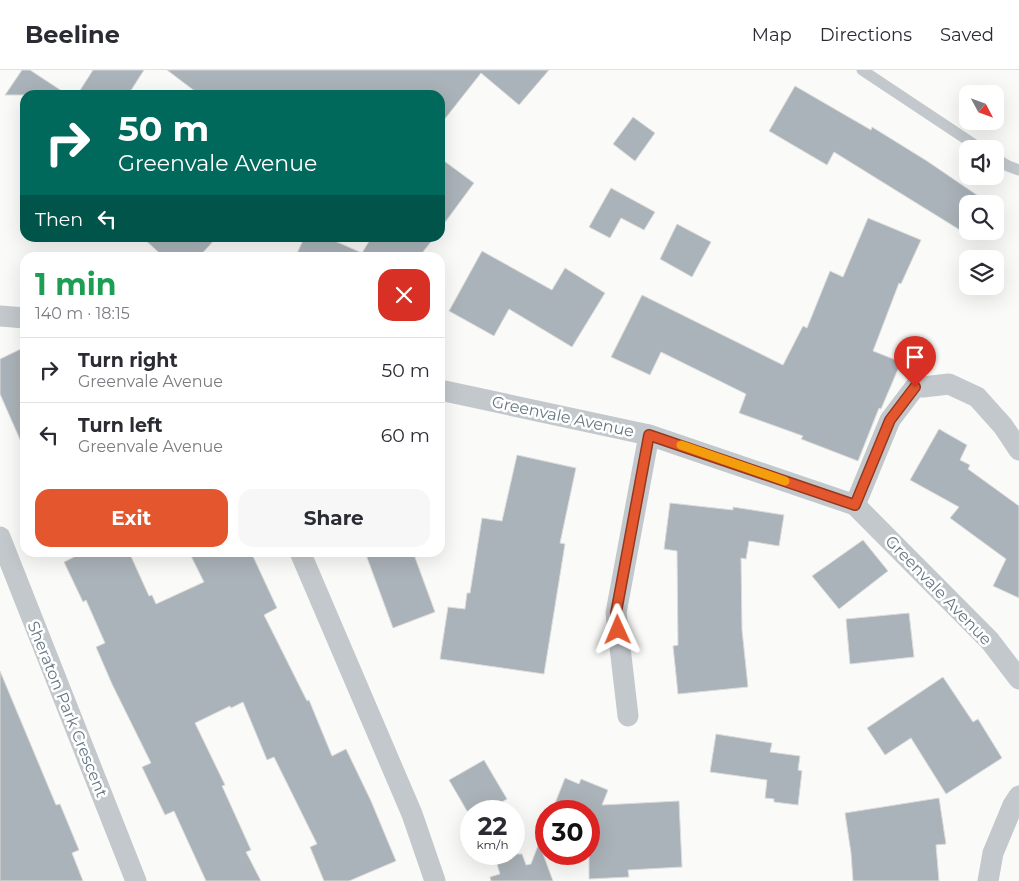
<!DOCTYPE html>
<meta charset="utf-8">
<style>
body{margin:0;font-family:Montserrat,sans-serif;background:#f7f7f7;color:#2b2b33;height:100vh;display:flex;flex-direction:column;font-size:19px;white-space:nowrap}
*{box-sizing:border-box;margin:0}
p{font-size:16px;color:#7c7c81}
.icon{flex:none;width:28px;height:28px;fill:none;stroke:currentColor;stroke-width:2;stroke-linecap:round;stroke-linejoin:round}
.map{position:relative;flex:1;overflow:hidden}
.side{position:absolute;left:20px;top:182px;width:425px;height:305px;display:flex;flex-direction:column;background:#fff;border-radius:15px;box-shadow:0 5px 20px #0002}
.side>*{flex:none}
.hud{position:absolute;left:20px;top:20px;width:425px;height:152px;border-radius:15px;box-shadow:0 5px 20px #0002;background:#00695c;color:#fff;overflow:hidden}
.needle{width:32px;rotate:131deg}
.fabs{position:absolute;left:959px;top:15px;display:grid;gap:10px}
.fabs a{display:grid;place-items:center;width:45px;height:45px;border-radius:10px;background:#fff;box-shadow:0 5px 20px #0002;font-size:25px}
.speed{position:absolute;left:460px;top:730px;display:flex;gap:10px;font-size:25px;font-weight:700;text-align:center}
.speed>*{display:grid;place-content:center;width:65px;height:65px;border-radius:50%;background:#fff;box-shadow:0 5px 20px #0002;line-height:1}
.speed small{font-size:12px;font-weight:400}
.speed .limit{border:8px solid #d22;background:#fff;color:#111}
.pin{position:absolute;display:grid;place-items:center;width:42px;height:42px;color:#fff;margin:-51px -21px;border-radius:50% 50% 50% 0;rotate:-45deg;box-shadow:0 0 5px #0007}
.pin .icon{rotate:45deg}
.me{position:absolute;width:55px;margin:-28px;rotate:359deg;stroke-linejoin:round;filter:drop-shadow(0 0 4px #0008)}
.turn{display:flex;align-items:center;gap:18px;height:105px;padding:0 15px;font-size:22px}
.turn .icon{width:65px;height:65px;stroke-width:2.5}
.turn b{display:block;font-size:35px;line-height:42px}
.then{display:flex;align-items:center;height:48px;padding:0 15px;background:#0003;gap:10px;font-size:19px}
.round{display:grid;place-items:center;flex:none;width:52px;height:52px;border-radius:15px;background:#f7f7f7}
.headline{display:flex;align-items:center;justify-content:space-between;height:85px;padding:0 15px}
h1{font-size:30px;font-weight:700;line-height:38px;color:#1e9e55}
.cta{display:flex;gap:10px;margin-top:auto;padding:10px 15px}
.cta a{flex:1;height:58px;border-radius:15px;background:#e4572e;color:#fff;font-size:20px;font-weight:700;line-height:58px;text-align:center}
.cta a+a{background:#f7f7f7;color:#2b2b33}
ul{padding:0;list-style:none}
li{display:flex;align-items:center;gap:15px;height:65px;padding:0 15px;border-top:1px solid #e1e1e2}
li div{flex:1}
li b{display:block;font-size:19px}
li em{font-style:normal}
header{display:flex;align-items:center;gap:30px;box-sizing:border-box;height:70px;padding:0 25px;background:#fff;border-bottom:1px solid #e1e1e2}
header strong{font-size:24px}
nav{display:flex;gap:28px;margin-inline-start:auto;font-size:18px}
.map>svg:first-child{display:block}
.building{fill:#aab3b9;stroke:#dcdcda}
.lines{fill:none;stroke-linecap:round;stroke-linejoin:round}
.service{stroke:#c3c8cc;stroke-width:11}
.minor{stroke:#c3c8cc;stroke-width:21}
.route-casing{stroke:#94391e;stroke-width:12}
.route{stroke:#e4572e;stroke-width:9}
.slow{stroke:#f59e0b;stroke-width:9}
.labels{text-anchor:middle;stroke-width:5;stroke-linejoin:round;paint-order:stroke}
.street-label{font-size:16px;fill:#657683;stroke:#fff}
</style>
<header>
<strong>Beeline</strong>
<nav><a>Map</a><a>Directions</a><a>Saved</a></nav>
</header>
<div class="map">
<svg width="1019" height="811" viewBox="0 0 1019 811">
<rect width="100%" height="100%" fill="#fafaf8"/>
<g class="building">
<path d="M 22,0 L 30,0 L 68,25 L 5,25 Z"/>
<path d="M 93,0 L 144,0 L 128,25 L 77,25 Z"/>
<path d="M 167,0 L 549,0 L 519,35 L 481,3 L 440,55 L 440,25 L 200,25 Z"/>
<path d="M 795,16 L 871,60 L 872,57 L 927,91 L 990,134 L 968,134 L 968,161 L 971,161 L 968,165 L 834,82 L 827,95 L 769,61 Z"/>
<path d="M 633,47 L 655,63 L 635,91 L 613,74 Z"/>
<path d="M 440,88 L 474,113 L 440,159 Z"/>
<path d="M 611,118 L 655,142 L 644,160 L 621,148 L 610,168 L 589,157 Z"/>
<path d="M 868,148 L 921,170 L 901,214 L 899,213 L 873,281 L 901,292 L 881,339 L 879,338 L 858,391 L 801,369 L 803,366 L 739,343 L 746,324 L 661,282 L 650,305 L 611,287 L 642,225 L 783,295 L 803,256 L 807,258 L 830,201 L 843,207 Z"/>
<path d="M 677,154 L 711,172 L 692,207 L 660,189 Z"/>
<path d="M 143,168 L 216,168 L 198,188 L 165,188 Z"/>
<path d="M 304,168 L 328,168 L 362,183 L 371,168 L 434,168 L 418,188 L 295,188 Z"/>
<path d="M 482,181 L 552,220 L 565,198 L 605,223 L 572,277 L 509,239 L 494,266 L 449,241 Z"/>
<path d="M 25,277 L 25,381 L 0,324 L 0,289 Z"/>
<path d="M 939,359 L 967,375 L 960,390 L 970,395 L 968,399 L 1019,436 L 1019,528 L 993,516 L 1006,489 L 950,448 L 959,437 L 910,410 Z"/>
<path d="M 517,385 L 576,398 L 560,473 L 565,474 L 544,604 L 440,589 L 448,537 L 465,539 L 467,523 L 470,523 L 482,448 L 502,451 Z"/>
<path d="M 670,433 L 733,440 L 733,437 L 784,445 L 779,476 L 749,471 L 746,489 L 741,488 L 742,560 L 748,617 L 678,624 L 673,576 L 678,575 L 677,481 L 664,479 Z"/>
<path d="M 863,470 L 888,501 L 839,539 L 812,506 Z"/>
<path d="M 84,482 L 129,482 L 149,526 L 152,525 L 156,534 L 204,512 L 189,482 L 251,482 L 277,538 L 264,545 L 307,631 L 309,630 L 332,686 L 346,679 L 371,731 L 396,791 L 349,811 L 324,811 L 310,777 L 317,774 L 274,687 L 267,690 L 243,632 L 231,638 L 230,636 L 195,653 L 225,715 L 222,716 L 251,780 L 246,782 L 261,811 L 206,811 L 174,741 L 165,745 L 142,697 L 151,693 L 112,614 L 96,577 L 105,573 L 86,530 L 83,532 L 64,492 Z"/>
<path d="M 365,482 L 413,482 L 435,542 L 393,558 Z"/>
<path d="M 909,543 L 914,587 L 850,594 L 846,549 Z"/>
<path d="M 0,601 L 56,735 L 60,734 L 79,780 L 72,783 L 83,811 L 0,811 Z"/>
<path d="M 943,607 L 973,652 L 978,649 L 1002,688 L 946,724 L 911,668 L 885,685 L 867,658 Z"/>
<path d="M 716,664 L 772,673 L 770,682 L 800,686 L 798,700 L 802,701 L 798,735 L 774,732 L 774,729 L 765,728 L 767,710 L 710,702 Z"/>
<path d="M 484,690 L 507,729 L 486,741 L 467,741 L 449,710 Z"/>
<path d="M 565,708 L 579,714 L 581,709 L 608,720 L 602,735 L 679,731 L 682,797 L 628,800 L 629,807 L 589,809 L 589,741 L 552,741 Z"/>
<path d="M 939,728 L 946,774 L 936,775 L 939,811 L 853,811 L 851,783 L 845,743 Z"/>
<path d="M 539,773 L 553,811 L 491,811 L 490,807 L 500,804 L 494,784 L 522,784 L 526,795 L 531,794 Z"/>
</g>
<g class="lines">
<g class="service">
<path d="M 862,0 L 981,79"/>
<path d="M 995,88 L 1008,96 L 1019,100"/>
</g>
<g class="minor">
<path d="M 0,246 L 25,248"/>
<path d="M 440,320 L 649,365 L 855,435 L 990,571 L 1019,609"/>
<path d="M 855,435 L 890,350 L 915,317 L 923,317 L 949,314 L 977,327 L 1003,356 L 1019,380"/>
<path d="M 0,467 L 136,811"/>
<path d="M 300,482 L 412,744 L 435,811"/>
<path d="M 628,646 L 616,543 L 649,365"/>
<path d="M 988,811 L 993,783 L 1013,735 L 1019,726"/>
</g>
</g>
<g class="lines">
<defs>
<path id="route" d="M 618,560 L 616,543 L 649,365 L 855,435 L 890,350 L 915,317"/>
</defs>
<use href="#route" class="route-casing"/>
<use href="#route" class="route"/>
<path class="slow" d="M 681,375 L 785,411"/>
</g>
<g class="labels">
<g class="street-label">
<text transform="translate(563 346) rotate(12)" y="6">Greenvale Avenue</text>
<text transform="translate(939 520) rotate(46)" y="6">Greenvale Avenue</text>
<text transform="translate(68 639) rotate(68)" y="6">Sheraton Park Crescent</text>
</g>
</g>
</svg>
<div class="fabs">
<a><svg class="needle" viewBox="-14 -14 28 28"><path d="M0-13l5 13h-10z" fill="#e53935"/><path d="M0 13l5-13h-10z" fill="#7c7c81"/></svg></a>
<a><svg class="icon" aria-label="sound" viewBox="0 0 24 24"><path d="M4 9h4l5-4v14l-5-4H4zM17 9q2 3 0 6"/></svg></a>
<a><svg class="icon" aria-label="search" viewBox="0 0 24 24"><circle cx="10" cy="10" r="6"/><path d="M15 15l6 6"/></svg></a>
<a><svg class="icon" aria-label="layers" viewBox="0 0 24 24"><path d="M12 4l9 5-9 5-9-5zM3 14l9 5 9-5"/></svg></a>
</div>
<div class="speed"><div>22<small>km/h</small></div><div class="limit">30</div></div>
<div class="pin" style="left:915px;top:317px;background:#d93025"><svg class="icon" aria-label="arrive" viewBox="0 0 24 24"><path d="M6 21V4h12l-3 4 3 4H6"/></svg></div>
<svg class="me" style="left:618px;top:560px" viewBox="-20 -20 40 40"><path d="M0-17L14 15 0 8-14 15z" fill="#e4572e" stroke="#fff" stroke-width="4"/></svg>
<div class="hud">
<div class="turn"><svg class="icon" aria-label="right" viewBox="0 0 24 24"><path d="M7 20v-9h11M14 6l5 5-5 5"/></svg><div><b>50 m</b>Greenvale Avenue</div></div>
<div class="then">Then<svg class="icon" aria-label="left" viewBox="0 0 24 24"><path d="M17 20v-9H6M10 6l-5 5 5 5"/></svg></div>
</div>
<section class="side">
<div class="headline"><div><h1>1 min</h1><p>140 m · 18:15</p></div><a class="round" style="background:#d93025;color:#fff"><svg class="icon" aria-label="close" viewBox="0 0 24 24"><path d="M6 6l12 12M18 6L6 18"/></svg></a></div>
<ul>
<li><svg class="icon" aria-label="right" viewBox="0 0 24 24"><path d="M7 20v-9h11M14 6l5 5-5 5"/></svg><div><b>Turn right</b><p>Greenvale Avenue</p></div><em>50 m</em></li>
<li><svg class="icon" aria-label="left" viewBox="0 0 24 24"><path d="M17 20v-9H6M10 6l-5 5 5 5"/></svg><div><b>Turn left</b><p>Greenvale Avenue</p></div><em>60 m</em></li>
</ul>
<div class="cta"><a>Exit</a><a>Share</a></div>
</section>
</div>
